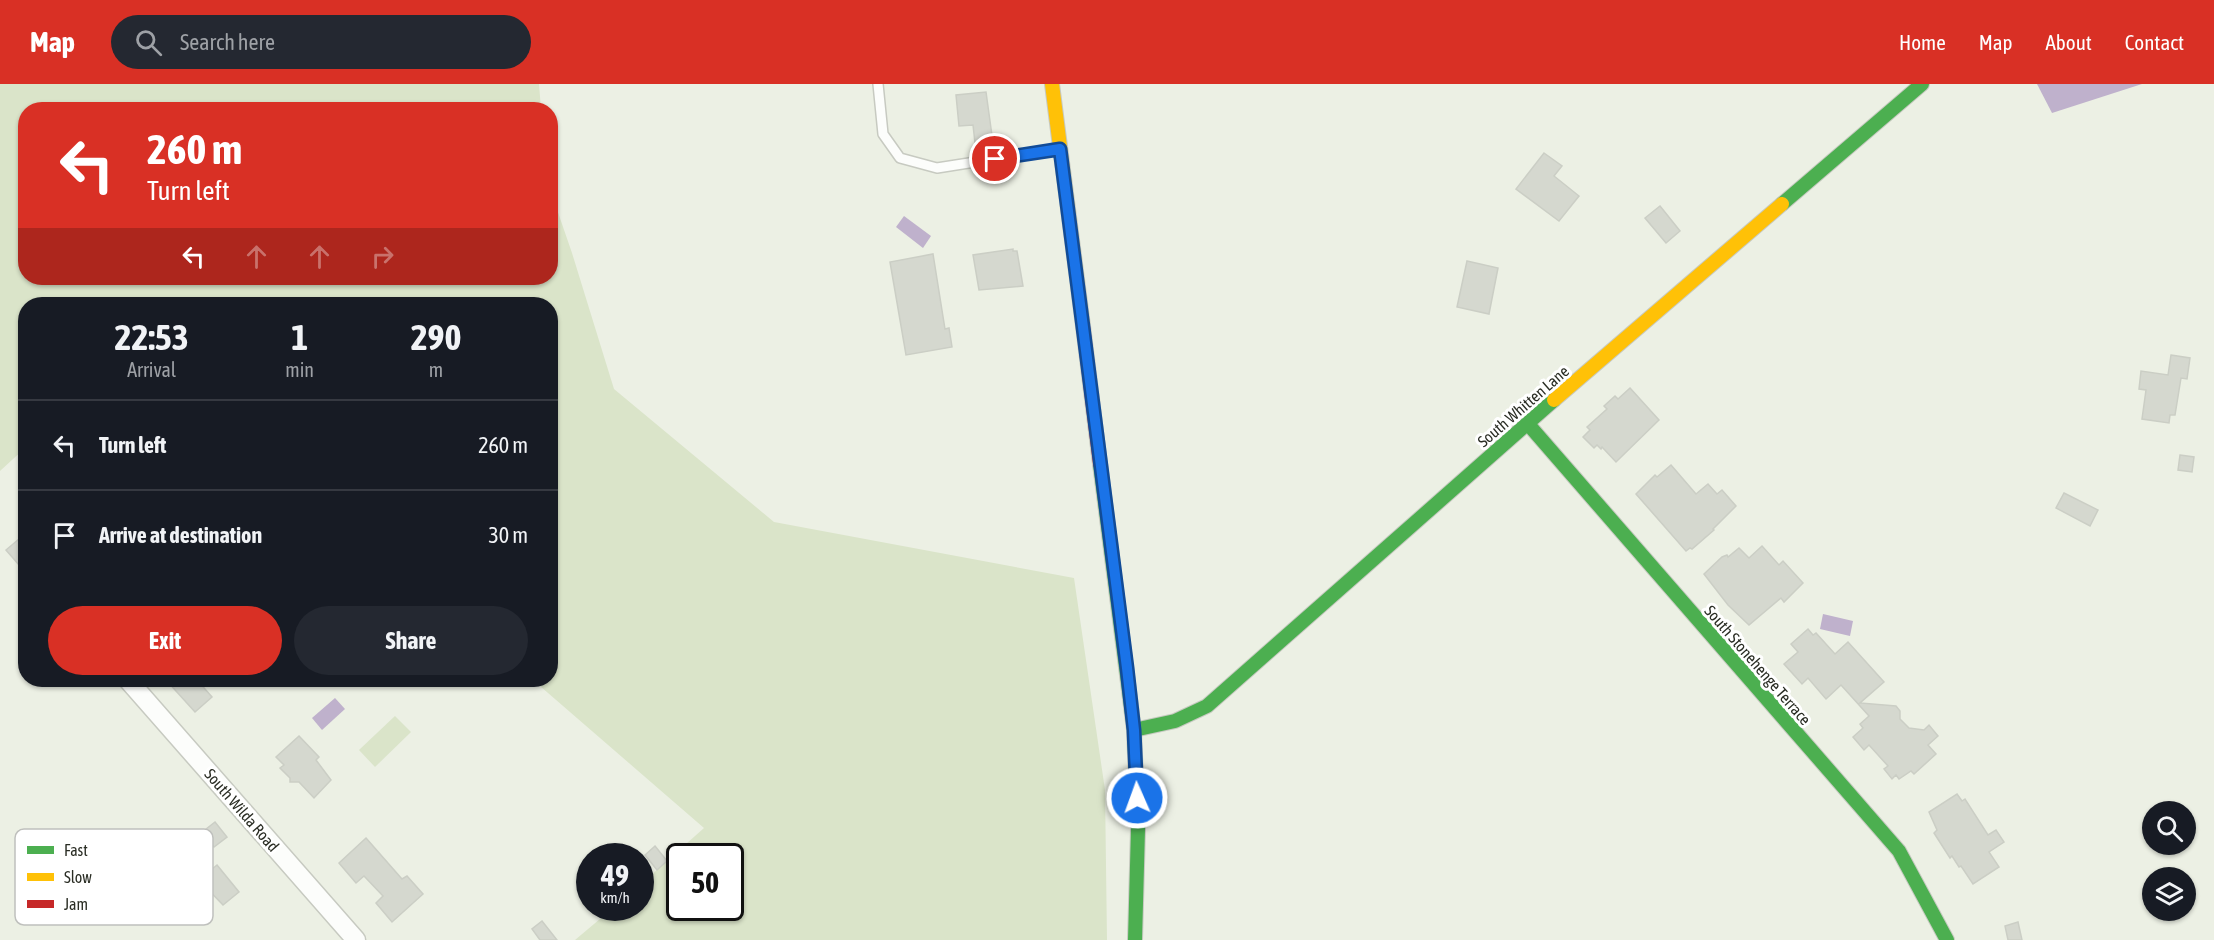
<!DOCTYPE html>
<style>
body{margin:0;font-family:"Asap Condensed",sans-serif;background:#242831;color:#f1f3f6;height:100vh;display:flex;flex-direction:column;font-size:22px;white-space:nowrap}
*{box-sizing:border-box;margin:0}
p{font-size:20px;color:#9ea1a6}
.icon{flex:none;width:33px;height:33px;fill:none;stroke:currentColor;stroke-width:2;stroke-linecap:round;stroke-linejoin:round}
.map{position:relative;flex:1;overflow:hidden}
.details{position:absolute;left:18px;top:213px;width:540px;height:390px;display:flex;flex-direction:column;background:#171b24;border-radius:24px;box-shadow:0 2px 4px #0004}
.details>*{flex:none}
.hud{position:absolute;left:18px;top:18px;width:540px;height:183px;border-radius:24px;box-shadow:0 2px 4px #0004;background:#d93025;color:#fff;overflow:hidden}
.tools{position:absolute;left:2142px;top:717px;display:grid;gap:12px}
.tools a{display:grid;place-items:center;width:54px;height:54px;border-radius:50%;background:#171b24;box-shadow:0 2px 4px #0004;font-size:30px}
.speed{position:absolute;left:576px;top:759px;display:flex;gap:12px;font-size:30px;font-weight:700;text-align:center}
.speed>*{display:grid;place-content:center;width:78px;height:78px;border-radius:50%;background:#171b24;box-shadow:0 2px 4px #0004;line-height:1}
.speed small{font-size:15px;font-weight:400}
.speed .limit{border:3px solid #111;border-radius:9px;background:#fff;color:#111}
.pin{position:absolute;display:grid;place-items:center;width:51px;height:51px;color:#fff;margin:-26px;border:3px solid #fff;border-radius:50%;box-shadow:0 2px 6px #0007}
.me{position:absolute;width:66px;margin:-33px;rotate:358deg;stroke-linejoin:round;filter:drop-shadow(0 0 4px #0008)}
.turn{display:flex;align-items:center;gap:21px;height:126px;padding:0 30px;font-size:27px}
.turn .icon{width:78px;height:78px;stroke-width:2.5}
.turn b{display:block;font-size:42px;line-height:51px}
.lanes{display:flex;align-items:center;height:57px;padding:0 30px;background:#0003;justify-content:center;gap:30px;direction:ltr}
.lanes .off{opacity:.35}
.eta{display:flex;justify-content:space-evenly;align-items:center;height:102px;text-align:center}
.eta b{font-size:36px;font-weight:700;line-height:42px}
.action{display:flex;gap:12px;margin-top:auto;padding:12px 30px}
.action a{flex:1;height:69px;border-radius:36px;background:#d93025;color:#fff;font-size:24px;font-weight:700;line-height:69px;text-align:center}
.action a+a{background:#242831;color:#f1f3f6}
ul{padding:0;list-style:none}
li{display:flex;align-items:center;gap:18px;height:90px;padding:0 30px;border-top:2px solid #363941}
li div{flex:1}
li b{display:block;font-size:22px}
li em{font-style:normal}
header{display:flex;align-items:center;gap:36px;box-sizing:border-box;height:84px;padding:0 30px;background:#d93025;color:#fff}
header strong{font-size:28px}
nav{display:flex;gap:33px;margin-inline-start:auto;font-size:21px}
.search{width:420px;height:54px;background:#242831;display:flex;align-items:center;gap:15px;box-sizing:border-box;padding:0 21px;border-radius:33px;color:#9ea1a6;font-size:22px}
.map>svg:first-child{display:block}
.green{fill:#dae4c9;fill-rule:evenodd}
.water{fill:#bfb1cc}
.building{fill:#d5d8cf;stroke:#cbcec5;stroke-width:1.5}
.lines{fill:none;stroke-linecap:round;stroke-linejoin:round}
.lane-casing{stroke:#c7cac1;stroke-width:12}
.street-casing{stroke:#c7cac1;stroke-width:21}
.fast-casing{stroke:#c7cac1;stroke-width:16}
.slow-casing{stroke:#c7cac1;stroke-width:16}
.jam-casing{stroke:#c7cac1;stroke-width:16}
.lane{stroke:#fcfdfb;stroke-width:9}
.street{stroke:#fcfdfb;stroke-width:18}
.fast{stroke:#4caf50;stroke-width:14}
.slow{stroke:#ffc107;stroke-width:14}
.jam{stroke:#c62828;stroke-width:14}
.route-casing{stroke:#114b97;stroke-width:15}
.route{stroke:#1a73e8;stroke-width:10}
.labels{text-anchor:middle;stroke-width:6;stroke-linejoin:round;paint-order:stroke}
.street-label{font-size:16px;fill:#2a2d24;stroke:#fff}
.key{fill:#fff;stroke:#bfc0bd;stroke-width:1.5}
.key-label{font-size:16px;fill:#2a2d24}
</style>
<header>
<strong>Map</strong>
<div class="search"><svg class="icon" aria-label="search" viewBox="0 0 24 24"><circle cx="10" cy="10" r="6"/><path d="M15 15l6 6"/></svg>Search here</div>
<nav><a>Home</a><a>Map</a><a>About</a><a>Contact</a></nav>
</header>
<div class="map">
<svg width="2214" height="856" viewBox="0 0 2214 856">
<rect width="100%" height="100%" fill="#ecf0e4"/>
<g class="green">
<path d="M 0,0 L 539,0 L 541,25 L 26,26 L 26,194 L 550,194 L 551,108 L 572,169 L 614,305 L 774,438 L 1074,494 L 1105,706 L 1107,856 L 575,856 L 613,824 L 640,824 L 641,800 L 704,744 L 533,596 L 550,596 L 550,220 L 26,220 L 25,364 L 0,387 ZM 680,772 L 730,772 L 730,824 L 680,824 Z"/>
<path d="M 395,632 L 411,648 L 375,683 L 359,666 Z"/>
</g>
<g class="water">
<path d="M 2037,0 L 2142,0 L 2052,29 Z"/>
<path d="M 904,132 L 931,152 L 923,164 L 896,143 Z"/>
<path d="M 1823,530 L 1853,537 L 1850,552 L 1820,545 Z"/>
<path d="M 335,614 L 345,625 L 322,646 L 312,634 Z"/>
</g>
<g class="building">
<path d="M 986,8 L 994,66 L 976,68 L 973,41 L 959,42 L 956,11 Z"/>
<path d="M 1544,69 L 1562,82 L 1554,92 L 1579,112 L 1559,137 L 1516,105 Z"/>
<path d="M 1660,122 L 1680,147 L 1666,159 L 1645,134 Z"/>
<path d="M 1013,165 L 1013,167 L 1017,167 L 1023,202 L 979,206 L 973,171 Z"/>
<path d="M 933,170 L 945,245 L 949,244 L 952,263 L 906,271 L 890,178 Z"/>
<path d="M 1467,177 L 1498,184 L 1489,230 L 1457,223 Z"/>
<path d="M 2171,271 L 2190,274 L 2187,295 L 2181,294 L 2175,331 L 2170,331 L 2169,339 L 2142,335 L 2146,306 L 2139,305 L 2141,287 L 2168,291 Z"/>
<path d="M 1630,304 L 1659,336 L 1616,378 L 1602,363 L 1601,365 L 1597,361 L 1594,364 L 1583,353 L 1590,346 L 1587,343 L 1607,325 L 1604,322 L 1615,312 L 1618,315 Z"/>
<path d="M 2180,371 L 2194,373 L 2192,388 L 2178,386 Z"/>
<path d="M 1671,381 L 1696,410 L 1708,400 L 1717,410 L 1722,406 L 1736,422 L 1713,445 L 1714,446 L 1692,465 L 1690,464 L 1686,467 L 1636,410 L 1655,391 L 1657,393 Z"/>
<path d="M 2064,409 L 2098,426 L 2090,442 L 2056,424 Z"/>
<path d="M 26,449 L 26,489 L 6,466 Z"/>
<path d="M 1762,462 L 1779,481 L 1783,477 L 1803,499 L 1784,518 L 1781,514 L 1749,541 L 1728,521 L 1704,490 L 1722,473 L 1727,471 L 1728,473 L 1739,464 L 1749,474 Z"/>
<path d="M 1808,545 L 1813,551 L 1816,549 L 1835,570 L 1848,558 L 1884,598 L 1860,619 L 1896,622 L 1900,627 L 1900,635 L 1909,644 L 1924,646 L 1929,641 L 1938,652 L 1928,661 L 1936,670 L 1914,690 L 1911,687 L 1899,695 L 1896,691 L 1892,695 L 1884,685 L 1888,682 L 1869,661 L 1864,666 L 1853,653 L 1863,644 L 1860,640 L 1869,632 L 1841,601 L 1826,615 L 1808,594 L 1802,600 L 1784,580 L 1798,568 L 1791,560 Z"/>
<path d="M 166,596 L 197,596 L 212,613 L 195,628 Z"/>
<path d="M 299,652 L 319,673 L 316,676 L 331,696 L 314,714 L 299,698 L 290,698 L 290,694 L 280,684 L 284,681 L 276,673 Z"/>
<path d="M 1957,710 L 1962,717 L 1965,715 L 1988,751 L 1996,746 L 2004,758 L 1989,768 L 1999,783 L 1973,800 L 1961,782 L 1959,783 L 1952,772 L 1950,774 L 1934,749 L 1937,746 L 1929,728 Z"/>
<path d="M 215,738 L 227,753 L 214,763 L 201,749 Z"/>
<path d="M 366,754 L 402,795 L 407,792 L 423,810 L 392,838 L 376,819 L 383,812 L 364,792 L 356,799 L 339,779 Z"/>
<path d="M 655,762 L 667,777 L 657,786 L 645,771 Z"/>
<path d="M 217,781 L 239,808 L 223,821 L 199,796 Z"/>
<path d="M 542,837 L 557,856 L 540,856 L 532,845 Z"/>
<path d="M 2018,838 L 2022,856 L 2008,856 L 2005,842 Z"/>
</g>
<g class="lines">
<defs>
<path id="lane" d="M 878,0 L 883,50 L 900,74 L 937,84 L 1058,65"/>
<path id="street" d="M 128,596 L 356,856"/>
<g id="fast">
<path d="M 1782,120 L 1922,0"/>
<path d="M 1528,340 L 1899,767 L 1947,856"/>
<path d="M 1100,380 L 1134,646 L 1138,745 L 1135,856"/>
<path d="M 1134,646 L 1175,637 L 1207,622 L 1554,316"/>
</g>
<g id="slow">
<path d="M 1052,0 L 1083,242"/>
<path d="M 1554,316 L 1782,120"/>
</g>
<path id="jam" d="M 1083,242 L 1100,380"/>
</defs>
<use href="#lane" class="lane-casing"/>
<use href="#street" class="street-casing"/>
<use href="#fast" class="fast-casing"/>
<use href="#slow" class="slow-casing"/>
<use href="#jam" class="jam-casing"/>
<use href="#lane" class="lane"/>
<use href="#street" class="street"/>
<use href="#fast" class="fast"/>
<use href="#slow" class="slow"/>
<use href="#jam" class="jam"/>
</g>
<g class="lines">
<defs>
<path id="route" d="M 995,75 L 1060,65 L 1127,584 L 1134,646 L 1137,714"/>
</defs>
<use href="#route" class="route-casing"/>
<use href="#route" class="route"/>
</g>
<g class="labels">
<g class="street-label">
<text transform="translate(1523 322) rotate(-41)" y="6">South Whitten Lane</text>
<text transform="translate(1758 581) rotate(49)" y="6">South Stonehenge Terrace</text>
<text transform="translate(242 726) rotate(49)" y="6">South Wilda Road</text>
</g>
</g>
<rect x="15" y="745" width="198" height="96" rx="9" class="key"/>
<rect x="27" y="762" width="27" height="8" fill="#4caf50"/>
<rect x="27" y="789" width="27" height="8" fill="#ffc107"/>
<rect x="27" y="816" width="27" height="8" fill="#c62828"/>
<g class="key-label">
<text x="64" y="772">Fast</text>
<text x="64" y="799">Slow</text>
<text x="64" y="826">Jam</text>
</g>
</svg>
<div class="tools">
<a><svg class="icon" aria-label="search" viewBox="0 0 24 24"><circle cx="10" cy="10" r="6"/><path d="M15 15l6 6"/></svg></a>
<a><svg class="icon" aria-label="layers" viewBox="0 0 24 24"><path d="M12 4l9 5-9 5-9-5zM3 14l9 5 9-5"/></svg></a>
</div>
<div class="speed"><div>49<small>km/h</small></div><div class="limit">50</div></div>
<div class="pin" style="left:995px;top:75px;background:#d93025"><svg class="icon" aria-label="arrive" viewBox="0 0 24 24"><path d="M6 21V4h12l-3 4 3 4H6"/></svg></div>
<svg class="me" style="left:1137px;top:714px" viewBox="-20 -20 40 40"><circle r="17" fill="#1a73e8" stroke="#fff" stroke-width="3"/><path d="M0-11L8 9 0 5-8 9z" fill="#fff"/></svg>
<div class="hud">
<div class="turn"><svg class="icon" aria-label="left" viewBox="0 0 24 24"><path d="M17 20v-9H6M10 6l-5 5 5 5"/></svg><div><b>260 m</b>Turn left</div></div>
<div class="lanes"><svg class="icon" aria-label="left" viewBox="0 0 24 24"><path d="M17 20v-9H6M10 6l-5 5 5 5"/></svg><svg class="icon off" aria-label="ahead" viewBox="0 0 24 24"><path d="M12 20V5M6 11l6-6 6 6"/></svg><svg class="icon off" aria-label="ahead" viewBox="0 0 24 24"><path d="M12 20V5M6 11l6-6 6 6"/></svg><svg class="icon off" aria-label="right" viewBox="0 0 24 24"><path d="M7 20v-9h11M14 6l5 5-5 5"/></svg></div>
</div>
<section class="details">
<div class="eta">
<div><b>22:53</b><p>Arrival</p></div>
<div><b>1</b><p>min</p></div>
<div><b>290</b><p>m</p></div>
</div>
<ul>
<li><svg class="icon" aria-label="left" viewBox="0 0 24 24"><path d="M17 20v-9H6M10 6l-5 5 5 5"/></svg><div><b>Turn left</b></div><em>260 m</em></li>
<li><svg class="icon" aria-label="arrive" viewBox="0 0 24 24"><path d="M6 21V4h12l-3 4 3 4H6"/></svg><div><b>Arrive at destination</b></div><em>30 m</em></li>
</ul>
<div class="action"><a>Exit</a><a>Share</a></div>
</section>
</div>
